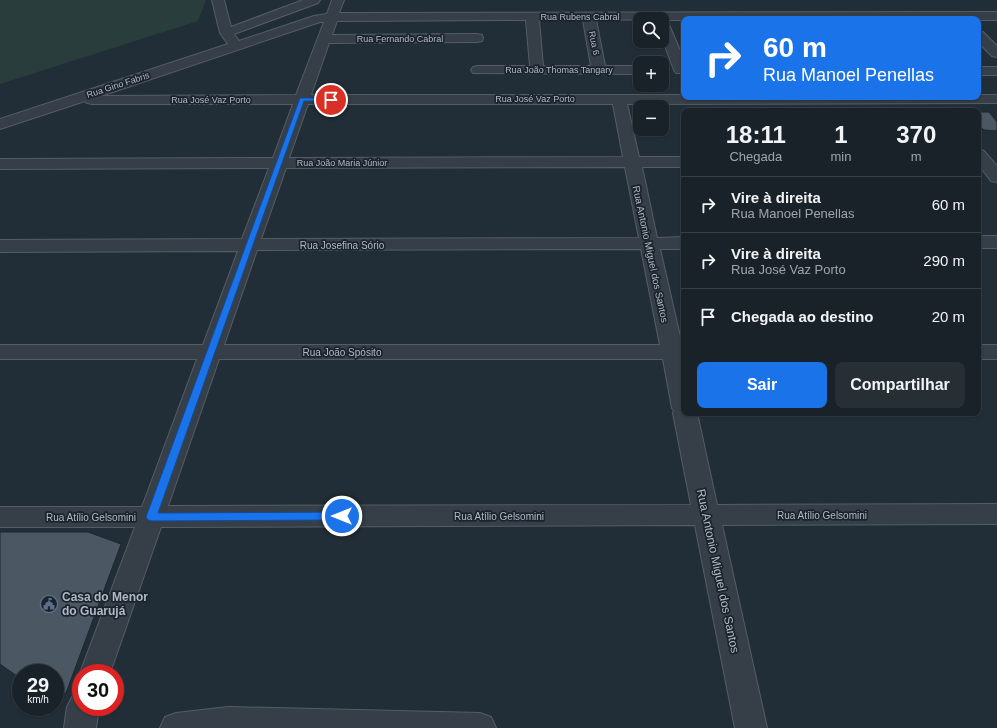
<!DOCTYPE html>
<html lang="pt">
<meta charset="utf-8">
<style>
body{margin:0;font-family:Helvetica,sans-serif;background:#272f35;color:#f1f3f6;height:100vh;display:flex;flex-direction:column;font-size:15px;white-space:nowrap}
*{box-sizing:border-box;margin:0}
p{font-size:13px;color:#9fa4a8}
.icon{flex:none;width:22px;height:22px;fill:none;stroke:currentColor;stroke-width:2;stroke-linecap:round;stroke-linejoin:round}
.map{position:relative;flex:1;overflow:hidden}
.details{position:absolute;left:681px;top:108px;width:300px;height:308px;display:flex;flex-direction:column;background:#1a2229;border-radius:8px;box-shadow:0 1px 3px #0004,0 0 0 1px #383f46}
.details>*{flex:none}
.banner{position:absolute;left:681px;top:16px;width:300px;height:84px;border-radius:8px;box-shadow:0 1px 3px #0004,0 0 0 1px #383f46;background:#1a73e8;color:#fff;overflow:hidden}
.tools{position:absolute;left:633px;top:12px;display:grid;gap:8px}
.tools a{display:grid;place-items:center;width:36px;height:36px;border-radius:8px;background:#1a2229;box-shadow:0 1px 3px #0004,0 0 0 1px #383f46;font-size:20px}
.speed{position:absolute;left:12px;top:664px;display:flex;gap:8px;font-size:20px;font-weight:700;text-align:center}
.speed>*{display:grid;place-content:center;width:52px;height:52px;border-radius:50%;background:#1a2229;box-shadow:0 1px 3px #0004,0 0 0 1px #383f46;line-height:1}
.speed small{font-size:10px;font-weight:400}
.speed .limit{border:6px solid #d22;background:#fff;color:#111}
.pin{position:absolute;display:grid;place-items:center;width:34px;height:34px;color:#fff;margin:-17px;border:2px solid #fff;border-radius:50%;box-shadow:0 1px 4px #0007}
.me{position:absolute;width:44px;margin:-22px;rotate:270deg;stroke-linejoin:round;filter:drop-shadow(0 0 3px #0008)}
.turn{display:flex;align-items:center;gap:14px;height:84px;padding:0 16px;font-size:18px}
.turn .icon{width:52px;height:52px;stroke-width:2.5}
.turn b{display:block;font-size:28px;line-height:34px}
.eta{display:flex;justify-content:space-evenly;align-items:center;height:68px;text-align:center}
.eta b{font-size:24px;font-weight:700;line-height:28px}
.button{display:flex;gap:8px;margin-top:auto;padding:8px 16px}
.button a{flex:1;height:46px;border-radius:8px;background:#1a73e8;color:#fff;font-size:16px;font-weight:700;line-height:46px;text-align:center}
.button a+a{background:#272f35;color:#f1f3f6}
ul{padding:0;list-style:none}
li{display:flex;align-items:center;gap:12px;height:56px;padding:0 16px;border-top:1px solid #383f46}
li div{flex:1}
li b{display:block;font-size:15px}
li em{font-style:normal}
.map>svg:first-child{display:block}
.green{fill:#283d3c}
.building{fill:#4b5863;stroke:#1d262f}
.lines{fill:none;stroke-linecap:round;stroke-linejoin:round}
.minor-casing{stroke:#545d66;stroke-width:2}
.minor{fill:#363f48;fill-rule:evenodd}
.route{fill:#1a73e8;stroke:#114b97}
.labels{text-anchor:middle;stroke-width:3.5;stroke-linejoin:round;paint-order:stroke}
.far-street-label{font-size:9px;fill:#b1bac4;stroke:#1b242d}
.street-label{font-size:10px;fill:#b1bac4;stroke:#1b242d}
.near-street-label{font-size:12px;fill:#b1bac4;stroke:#1b242d}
.near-poi-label{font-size:12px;font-weight:bold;fill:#b1bac4;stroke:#1b242d;text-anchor:start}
</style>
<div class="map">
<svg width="997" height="728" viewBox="0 0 997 728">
<rect width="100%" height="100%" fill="#222e37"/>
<path class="green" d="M 0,0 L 206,0 L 198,21 L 0,84 Z"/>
<g class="building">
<path d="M 978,112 L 989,112 L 997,122 L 997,131 L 984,130 L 978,124 Z"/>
<path d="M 0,532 L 88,532 L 121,544 L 66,693 L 55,696 L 55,673 L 21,673 L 21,679 L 0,664 Z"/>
</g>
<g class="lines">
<defs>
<g id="minor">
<path d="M 212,0 L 224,0 L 231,27 L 303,0 L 320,0 L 318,3 L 234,34 L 239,41 L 314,16 L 327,14 L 332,0 L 344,0 L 339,13 L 997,12 L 997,20 L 667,20 L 684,60 L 684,73 L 676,73 L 674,70 L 662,38 L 662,19 L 596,20 L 605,66 L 640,66 L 640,74 L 473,73 L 471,70 L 473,67 L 478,66 L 530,66 L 526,20 L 337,21 L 332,35 L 477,34 L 482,35 L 483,38 L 482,41 L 477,42 L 329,43 L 311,95 L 684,95 L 684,97 L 978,97 L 978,95 L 997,95 L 997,103 L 627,104 L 639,157 L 684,157 L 684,167 L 642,167 L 657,238 L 684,237 L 684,249 L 660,249 L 682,345 L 684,345 L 684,413 L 697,413 L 717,505 L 997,504 L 997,524 L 722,525 L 767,728 L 735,728 L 695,525 L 161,527 L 110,673 L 81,673 L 81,676 L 80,673 L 135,527 L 0,527 L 0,507 L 142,507 L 197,359 L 0,359 L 0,345 L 203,345 L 238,251 L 0,252 L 0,240 L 242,239 L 269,168 L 0,169 L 0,159 L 273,158 L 293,104 L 92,104 L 87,103 L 85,101 L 0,129 L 0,119 L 228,44 L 220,33 ZM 539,20 L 583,20 L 591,66 L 543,66 ZM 320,22 L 324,22 L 296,95 L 101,96 ZM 308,104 L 613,104 L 623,157 L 289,158 ZM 625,167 L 639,238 L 261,239 L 286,168 ZM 641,249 L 660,345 L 224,345 L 257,250 ZM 219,359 L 663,359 L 672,408 L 674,411 L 673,413 L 691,505 L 168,506 Z"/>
<path d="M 978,31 L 983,32 L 997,46 L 997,57 L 992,56 L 978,42 Z"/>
<rect x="978" y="67" width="19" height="8"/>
<path d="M 978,149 L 984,151 L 997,166 L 997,182 L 991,181 L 978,164 Z"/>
<rect x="978" y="236" width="19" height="12"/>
<rect x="978" y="345" width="19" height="14"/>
<path d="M 81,693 L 81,707 L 99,707 L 96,728 L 64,728 L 67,707 L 72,697 Z"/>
<path d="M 228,707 L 480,713 L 491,717 L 496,728 L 160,728 L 165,717 L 176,713 Z"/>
</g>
</defs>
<use href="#minor" class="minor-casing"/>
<use href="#minor" class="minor"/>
</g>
<path class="route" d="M 300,98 L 331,98 L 334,100 L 331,101 L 304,101 L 158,513 L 342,512 L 346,513 L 347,516 L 346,519 L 342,520 L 152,521 L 148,520 L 146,517 Z"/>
<defs>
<symbol id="civic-ring" viewBox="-11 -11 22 22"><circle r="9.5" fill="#1b242d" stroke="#5c6f8a" stroke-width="1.5"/><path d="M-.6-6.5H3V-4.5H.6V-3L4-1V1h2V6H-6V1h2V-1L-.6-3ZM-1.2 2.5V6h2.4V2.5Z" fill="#5c6f8a"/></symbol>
</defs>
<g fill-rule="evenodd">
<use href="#civic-ring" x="39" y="594" width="20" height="20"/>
</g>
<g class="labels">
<g class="far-street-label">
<text x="580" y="20">Rua Rubens Cabral</text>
<text x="400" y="42">Rua Fernando Cabral</text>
<text transform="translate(594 43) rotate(79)" y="3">Rua 6</text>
<text x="559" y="73">Rua João Thomas Tangary</text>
<text transform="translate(118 85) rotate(-18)" y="3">Rua Gino Fabris</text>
<text x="535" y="102">Rua José Vaz Porto</text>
<text x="211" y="103">Rua José Vaz Porto</text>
<text x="342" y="166">Rua João Maria Júnior</text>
</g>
<g class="street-label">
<text x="342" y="249">Rua Josefina Sório</text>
<text transform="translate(651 254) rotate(78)" y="4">Rua Antonio Miguel dos Santos</text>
<text x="342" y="356">Rua João Spósito</text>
<text x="822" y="519">Rua Atílio Gelsomini</text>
<text x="499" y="520">Rua Atílio Gelsomini</text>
<text x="91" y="521">Rua Atílio Gelsomini</text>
</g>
<g class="near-street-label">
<text transform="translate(718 571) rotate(78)" y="4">Rua Antonio Miguel dos Santos</text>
</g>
<g class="near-poi-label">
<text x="62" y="601">Casa do Menor<tspan x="62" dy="14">do Guarujá</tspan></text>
</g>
</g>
</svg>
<div class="tools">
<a><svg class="icon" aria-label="search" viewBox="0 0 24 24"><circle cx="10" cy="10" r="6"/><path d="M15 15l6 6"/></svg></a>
<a>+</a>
<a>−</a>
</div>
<div class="speed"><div>29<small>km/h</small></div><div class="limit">30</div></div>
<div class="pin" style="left:331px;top:100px;background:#d93025"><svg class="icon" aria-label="arrive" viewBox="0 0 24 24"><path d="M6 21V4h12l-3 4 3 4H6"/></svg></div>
<svg class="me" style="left:342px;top:516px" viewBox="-20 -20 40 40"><circle r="17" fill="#1a73e8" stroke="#fff" stroke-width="3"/><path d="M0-11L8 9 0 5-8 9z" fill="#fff"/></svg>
<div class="banner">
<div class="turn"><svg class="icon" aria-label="right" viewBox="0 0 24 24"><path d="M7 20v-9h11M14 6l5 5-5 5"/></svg><div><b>60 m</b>Rua Manoel Penellas</div></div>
</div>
<section class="details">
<div class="eta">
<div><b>18:11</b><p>Chegada</p></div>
<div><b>1</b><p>min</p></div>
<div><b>370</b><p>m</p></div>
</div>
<ul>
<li><svg class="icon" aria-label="right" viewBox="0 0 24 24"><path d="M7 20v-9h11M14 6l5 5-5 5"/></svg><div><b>Vire à direita</b><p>Rua Manoel Penellas</p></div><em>60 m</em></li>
<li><svg class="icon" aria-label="right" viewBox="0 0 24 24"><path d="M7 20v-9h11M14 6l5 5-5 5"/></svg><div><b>Vire à direita</b><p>Rua José Vaz Porto</p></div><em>290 m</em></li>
<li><svg class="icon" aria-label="arrive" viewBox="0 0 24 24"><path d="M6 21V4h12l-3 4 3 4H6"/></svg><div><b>Chegada ao destino</b></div><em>20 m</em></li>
</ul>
<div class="button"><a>Sair</a><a>Compartilhar</a></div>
</section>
</div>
